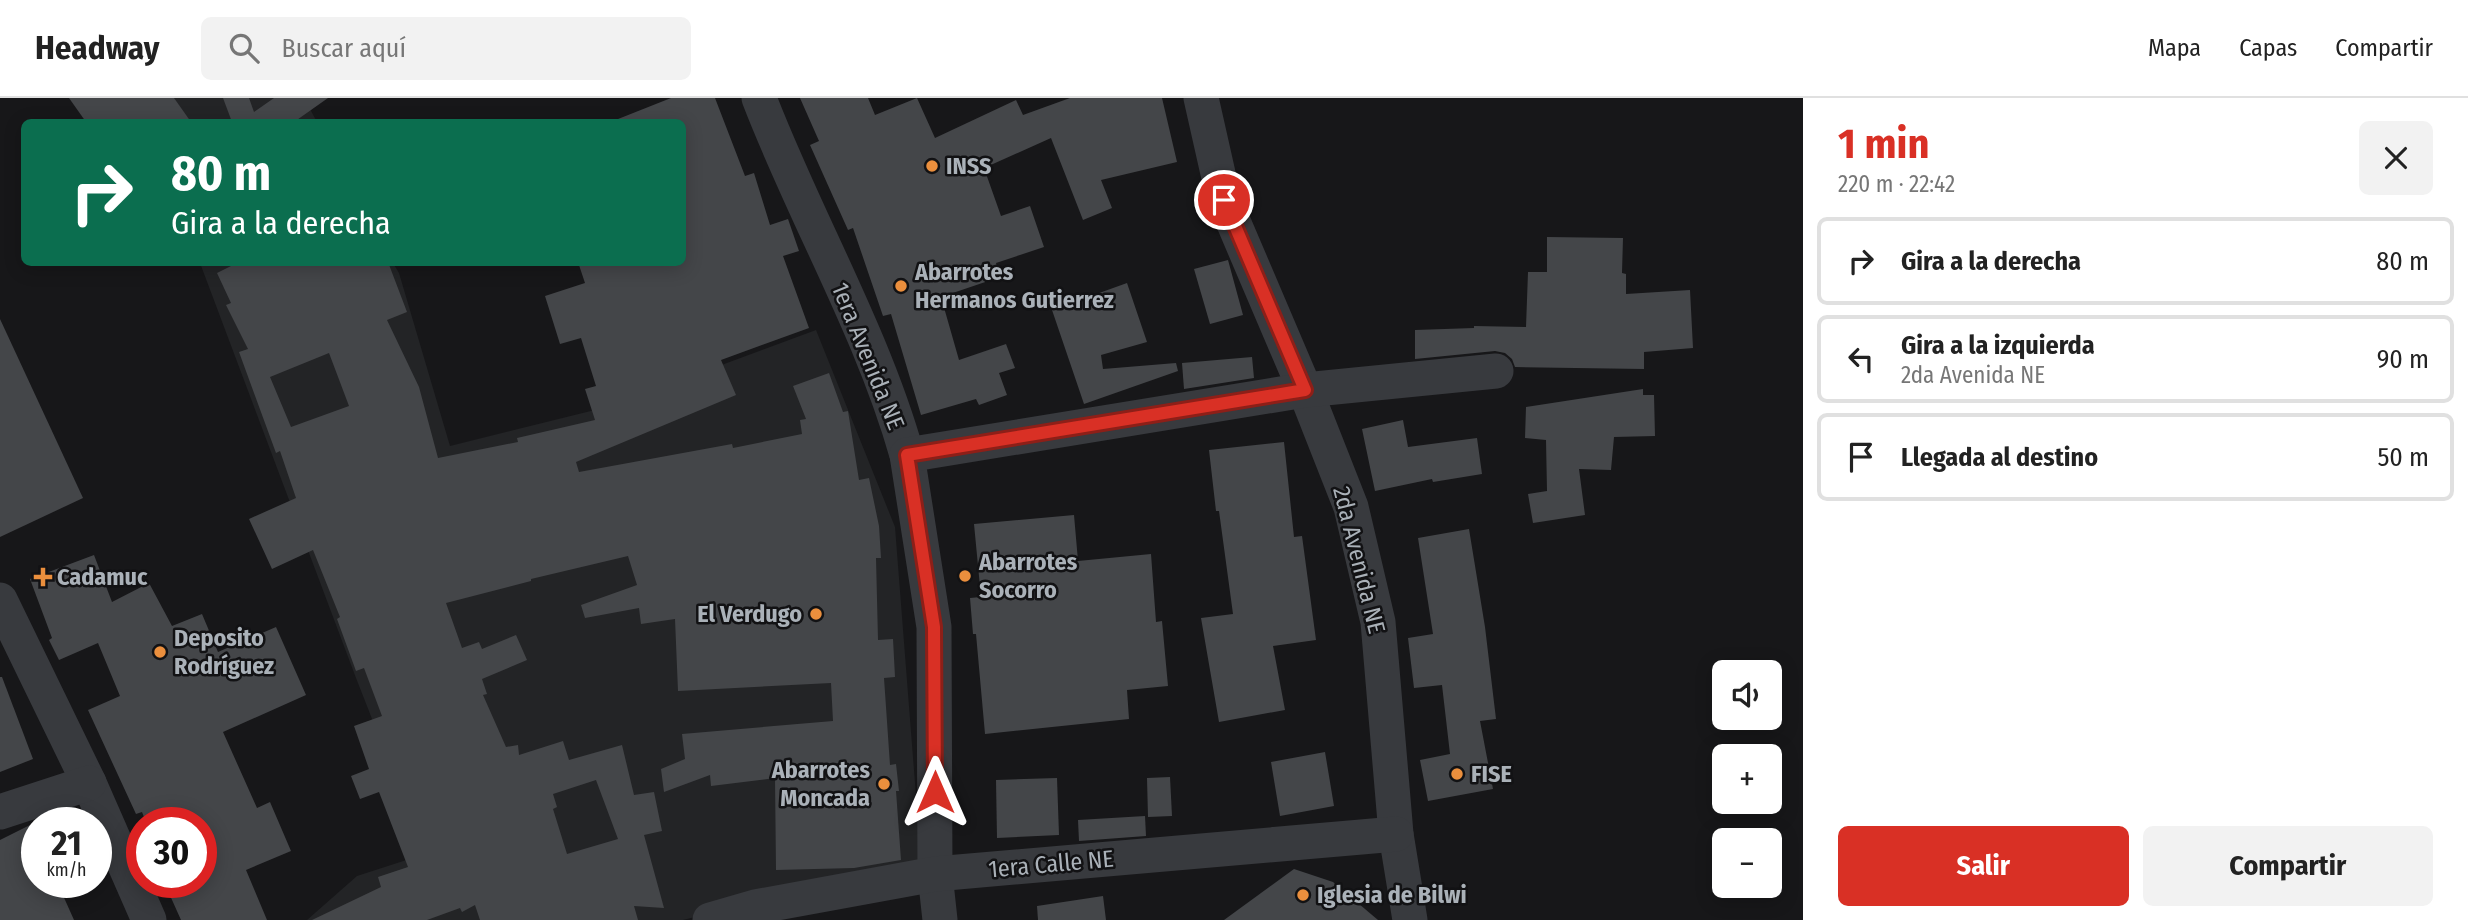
<!DOCTYPE html>
<html lang="es">
<meta charset="utf-8">
<style>
body{margin:0;font-family:"Fira Sans Condensed",sans-serif;background:#f2f2f2;color:#222;height:100vh;display:flex;flex-direction:column;font-size:26px;white-space:nowrap}
*{box-sizing:border-box;margin:0}
p{font-size:23px;color:#767676}
.icon{flex:none;width:38px;height:38px;fill:none;stroke:currentColor;stroke-width:2;stroke-linecap:round;stroke-linejoin:round}
.map{position:relative;flex:1;overflow:hidden}
.details{display:flex;flex-direction:column;background:#fff;width:665px}
.details>*{flex:none}
.top-card{position:absolute;left:21px;top:21px;width:665px;height:147px;border-radius:10px;box-shadow:0 4px 18px #0003;background:#0b6e4f;color:#fff;overflow:hidden}
.tools{position:absolute;left:1712px;top:562px;display:grid;gap:14px}
.tools a{display:grid;place-items:center;width:70px;height:70px;border-radius:10px;background:#fff;box-shadow:0 4px 18px #0003;font-size:35px}
.speed{position:absolute;left:21px;top:709px;display:flex;gap:14px;font-size:35px;font-weight:700;text-align:center}
.speed>*{display:grid;place-content:center;width:91px;height:91px;border-radius:50%;background:#fff;box-shadow:0 4px 18px #0003;line-height:1}
.speed small{font-size:18px;font-weight:400}
.speed .limit{border:10px solid #d22;background:#fff;color:#111}
.pin{position:absolute;display:grid;place-items:center;width:60px;height:60px;color:#fff;margin:-30px;border:4px solid #fff;border-radius:50%;box-shadow:0 2px 7px #0007}
.me{position:absolute;width:77px;margin:-38px;rotate:0deg;stroke-linejoin:round;filter:drop-shadow(0 0 5px #0008)}
.turn{display:flex;align-items:center;gap:24px;height:147px;padding:0 35px;font-size:32px}
.turn .icon{width:91px;height:91px;stroke-width:2.5}
.turn b{display:block;font-size:49px;line-height:60px}
.round{display:grid;place-items:center;flex:none;width:74px;height:74px;border-radius:10px;background:#f2f2f2}
.head{display:flex;align-items:center;justify-content:space-between;height:119px;padding:0 35px}
h1{font-size:42px;font-weight:700;line-height:52px;color:#d93025}
.cta{display:flex;gap:14px;margin-top:auto;padding:14px 35px}
.cta a{flex:1;height:80px;border-radius:10px;background:#d93025;color:#fff;font-size:28px;font-weight:700;line-height:80px;text-align:center}
.cta a+a{background:#f2f2f2;color:#222}
ul{padding:0;list-style:none}
li{display:flex;align-items:center;gap:21px;height:88px;margin:0 14px 10px;padding:0 21px;border:4px solid #e0e0e0;border-radius:10px}
li div{flex:1}
li b{display:block;font-size:26px}
li em{font-style:normal}
header{display:flex;align-items:center;gap:42px;box-sizing:border-box;height:98px;padding:0 35px;background:#fff;border-bottom:2px solid #e0e0e0}
header strong{font-size:33px}
nav{display:flex;gap:38px;margin-inline-start:auto;font-size:24px}
.search{width:490px;height:63px;background:#f2f2f2;display:flex;align-items:center;gap:18px;box-sizing:border-box;padding:0 24px;border-radius:10px;color:#767676;font-size:26px}
main{display:flex;flex:1;min-height:0}
.map>svg:first-child{display:block}
.built{fill:#232426}
.building{fill:#444649;fill-rule:evenodd}
.lines{fill:none;stroke-linecap:round;stroke-linejoin:round}
.minor{stroke:#383a3e;stroke-width:35}
.route-casing{stroke:#8d1f18;stroke-width:18}
.route{stroke:#d93025;stroke-width:12}
.poi-dot{fill:#eb8f3d;stroke:#121214;stroke-width:2.5}
.labels{text-anchor:middle;stroke-width:5;stroke-linejoin:round;paint-order:stroke}
.poi-label{font-size:24px;font-weight:bold;fill:#aab1b8;stroke:#121214;text-anchor:start}
.street-label{font-size:24px;fill:#aab1b8;stroke:#121214}
</style>
<header>
<strong>Headway</strong>
<div class="search"><svg class="icon" aria-label="search" viewBox="0 0 24 24"><circle cx="10" cy="10" r="6"/><path d="M15 15l6 6"/></svg>Buscar aquí</div>
<nav><a>Mapa</a><a>Capas</a><a>Compartir</a></nav>
</header>
<main>
<div class="map">
<svg width="1803" height="822" viewBox="0 0 1803 822">
<rect width="100%" height="100%" fill="#171719"/>
<g class="built">
<path d="M 136,0 L 304,0 L 317,24 L 146,24 Z"/>
<path d="M 200,165 L 393,165 L 399,175 L 450,348 L 611,308 L 816,232 L 895,429 L 921,762 L 683,822 L 307,822 L 357,778 L 425,756 L 356,580 Z"/>
</g>
<g class="building">
<path d="M 69,0 L 174,0 L 191,24 L 86,24 Z"/>
<path d="M 223,0 L 249,0 L 254,14 L 274,0 L 328,0 L 294,24 L 232,24 Z"/>
<path d="M 671,0 L 715,0 L 745,78 L 754,75 L 770,127 L 788,121 L 799,153 L 783,158 L 809,230 L 721,262 L 736,297 L 576,364 L 579,374 L 732,346 L 733,350 L 802,336 L 800,322 L 806,321 L 793,288 L 829,275 L 843,314 L 848,313 L 859,382 L 869,380 L 879,428 L 881,460 L 876,460 L 878,542 L 893,541 L 895,579 L 884,580 L 890,667 L 896,666 L 899,693 L 896,693 L 901,762 L 854,770 L 776,772 L 775,680 L 711,688 L 710,677 L 664,694 L 661,671 L 685,661 L 682,636 L 833,623 L 831,585 L 678,593 L 675,521 L 641,526 L 639,510 L 585,520 L 581,507 L 637,487 L 628,458 L 531,481 L 531,483 L 446,505 L 462,550 L 479,544 L 482,551 L 516,537 L 527,562 L 482,581 L 487,596 L 483,597 L 506,649 L 518,647 L 519,657 L 563,643 L 569,662 L 622,647 L 634,697 L 654,694 L 662,733 L 644,737 L 664,810 L 634,808 L 638,822 L 480,822 L 475,807 L 462,814 L 460,810 L 427,822 L 312,822 L 381,789 L 378,779 L 408,769 L 379,694 L 360,701 L 351,678 L 369,671 L 354,628 L 382,618 L 364,570 L 356,573 L 337,521 L 340,519 L 313,452 L 272,471 L 249,421 L 296,400 L 280,353 L 276,355 L 239,254 L 248,251 L 226,207 L 231,205 L 217,175 L 239,164 L 388,164 L 407,214 L 387,222 L 419,289 L 438,360 L 518,344 L 517,340 L 595,322 L 585,291 L 596,288 L 581,240 L 560,246 L 545,198 L 585,185 L 578,164 L 682,164 L 682,24 L 613,23 ZM 329,255 L 349,308 L 291,329 L 270,279 ZM 596,682 L 618,741 L 567,756 L 553,711 L 557,709 L 553,696 Z"/>
<path d="M 800,0 L 868,0 L 875,17 L 917,0 L 935,40 L 1016,2 L 1023,17 L 1070,0 L 1162,0 L 1177,64 L 1101,82 L 1112,110 L 1083,122 L 1051,40 L 984,70 L 1001,118 L 1030,108 L 1044,149 L 996,165 L 1000,179 L 941,199 L 959,262 L 1006,246 L 1015,270 L 999,275 L 1007,297 L 979,307 L 976,301 L 921,317 L 891,216 L 883,218 L 853,130 L 848,132 L 810,47 L 819,43 Z"/>
<path d="M 1547,139 L 1623,140 L 1622,175 L 1626,176 L 1626,196 L 1690,192 L 1693,250 L 1644,254 L 1644,271 L 1515,269 L 1512,261 L 1505,255 L 1495,253 L 1415,261 L 1415,232 L 1474,230 L 1474,228 L 1526,229 L 1528,174 L 1547,174 Z"/>
<path d="M 1228,162 L 1243,217 L 1210,226 L 1194,171 Z"/>
<path d="M 1127,185 L 1147,244 L 1101,257 L 1103,271 L 1176,265 L 1178,273 L 1084,306 L 1052,212 Z"/>
<path d="M 0,221 L 83,400 L 0,439 Z"/>
<path d="M 1252,259 L 1254,280 L 1184,291 L 1182,265 Z"/>
<path d="M 1643,291 L 1643,297 L 1654,297 L 1655,338 L 1614,339 L 1611,372 L 1579,371 L 1585,417 L 1533,425 L 1528,396 L 1547,393 L 1546,342 L 1525,340 L 1526,309 Z"/>
<path d="M 1403,322 L 1408,349 L 1477,340 L 1482,376 L 1433,384 L 1432,381 L 1375,393 L 1362,331 Z"/>
<path d="M 1284,344 L 1294,439 L 1302,438 L 1316,542 L 1273,548 L 1285,612 L 1219,624 L 1201,520 L 1233,516 L 1219,413 L 1216,413 L 1209,352 Z"/>
<path d="M 1074,417 L 1078,463 L 1151,456 L 1156,524 L 1162,523 L 1168,588 L 1127,592 L 1129,621 L 985,636 L 976,536 L 973,536 L 970,500 L 981,499 L 974,426 Z"/>
<path d="M 1469,431 L 1485,529 L 1496,621 L 1480,623 L 1493,691 L 1428,703 L 1420,662 L 1450,656 L 1442,587 L 1414,590 L 1408,540 L 1433,536 L 1418,440 Z"/>
<path d="M 94,457 L 112,504 L 149,485 L 172,528 L 202,516 L 218,554 L 276,529 L 306,597 L 223,634 L 257,710 L 270,704 L 291,753 L 246,772 L 267,822 L 181,822 L 164,784 L 201,784 L 201,724 L 146,724 L 142,714 L 136,716 L 88,612 L 120,598 L 98,545 L 59,562 L 49,542 L 52,540 L 30,481 Z"/>
<path d="M 0,579 L 2,579 L 33,661 L 0,674 Z"/>
<path d="M 1325,654 L 1334,708 L 1280,718 L 1271,664 Z"/>
<path d="M 1170,679 L 1172,718 L 1148,719 L 1147,680 Z"/>
<path d="M 1057,680 L 1059,737 L 997,740 L 996,682 Z"/>
<path d="M 1145,718 L 1146,738 L 1079,743 L 1078,722 Z"/>
<path d="M 30,727 L 37,741 L 37,784 L 57,784 L 74,822 L 0,822 L 0,742 Z"/>
<path d="M 1294,771 L 1333,784 L 1378,822 L 1224,822 Z"/>
<path d="M 1103,798 L 1106,822 L 1038,822 L 1037,808 Z"/>
</g>
<g class="lines">
<g class="minor">
<path d="M 759,0 C 805,120 872,233 907,357 L 934,529 L 935,776 L 940,822"/>
<path d="M 1201,0 L 1224,102 L 1305,292 L 1351,409 L 1378,524 L 1396,736 L 1410,822"/>
<path d="M 907,357 L 1305,292 L 1496,273"/>
<path d="M 0,502 L 89,685 L 149,822"/>
<path d="M 0,714 L 89,685"/>
<path d="M 710,822 L 755,809 L 935,776 L 1396,736"/>
</g>
</g>
<g class="lines">
<defs>
<path id="route" d="M 935,694 L 934,529 L 907,357 L 1305,292 L 1224,102"/>
</defs>
<use href="#route" class="route-casing"/>
<use href="#route" class="route"/>
</g>
<g class="poi-dot">
<circle cx="932" cy="68" r="7"/>
<circle cx="901" cy="188" r="7"/>
<circle cx="965" cy="478" r="7"/>
<path d="M39.5 468.5h7v7h7v7h-7v7h-7v-7h-7v-7h7z"/>
<circle cx="816" cy="516" r="7"/>
<circle cx="160" cy="554" r="7"/>
<circle cx="1457" cy="676" r="7"/>
<circle cx="884" cy="686" r="7"/>
<circle cx="1303" cy="797" r="7"/>
</g>
<g class="labels">
<g class="poi-label">
<text x="946" y="76">INSS</text>
<text x="915" y="182">Abarrotes<tspan x="915" dy="28">Hermanos Gutierrez</tspan></text>
<text x="979" y="472">Abarrotes<tspan x="979" dy="28">Socorro</tspan></text>
<text x="57" y="487">Cadamuc</text>
<text x="802" y="524" text-anchor="end">El Verdugo</text>
<text x="174" y="548">Deposito<tspan x="174" dy="28">Rodríguez</tspan></text>
<text x="870" y="680" text-anchor="end">Abarrotes<tspan x="870" dy="28">Moncada</tspan></text>
<text x="1471" y="684">FISE</text>
<text x="1317" y="805">Iglesia de Bilwi</text>
</g>
<g class="street-label">
<text transform="translate(868 258) rotate(68)" y="8">1era Avenida NE</text>
<text transform="translate(1359 462) rotate(76)" y="8">2da Avenida NE</text>
<text transform="translate(1051 766) rotate(-5)" y="8">1era Calle NE</text>
</g>
</g>
</svg>
<div class="tools">
<a><svg class="icon" aria-label="sound" viewBox="0 0 24 24"><path d="M4 9h4l5-4v14l-5-4H4zM17 9q2 3 0 6"/></svg></a>
<a>+</a>
<a>−</a>
</div>
<div class="speed"><div>21<small>km/h</small></div><div class="limit">30</div></div>
<div class="pin" style="left:1224px;top:102px;background:#d93025"><svg class="icon" aria-label="arrive" viewBox="0 0 24 24"><path d="M6 21V4h12l-3 4 3 4H6"/></svg></div>
<svg class="me" style="left:935px;top:694px" viewBox="-20 -20 40 40"><path d="M0-17L14 15 0 8-14 15z" fill="#d93025" stroke="#fff" stroke-width="4"/></svg>
<div class="top-card">
<div class="turn"><svg class="icon" aria-label="right" viewBox="0 0 24 24"><path d="M7 20v-9h11M14 6l5 5-5 5"/></svg><div><b>80 m</b>Gira a la derecha</div></div>
</div>
</div>
<section class="details">
<div class="head"><div><h1>1 min</h1><p>220 m · 22:42</p></div><a class="round"><svg class="icon" aria-label="close" viewBox="0 0 24 24"><path d="M6 6l12 12M18 6L6 18"/></svg></a></div>
<ul>
<li><svg class="icon" aria-label="right" viewBox="0 0 24 24"><path d="M7 20v-9h11M14 6l5 5-5 5"/></svg><div><b>Gira a la derecha</b></div><em>80 m</em></li>
<li><svg class="icon" aria-label="left" viewBox="0 0 24 24"><path d="M17 20v-9H6M10 6l-5 5 5 5"/></svg><div><b>Gira a la izquierda</b><p>2da Avenida NE</p></div><em>90 m</em></li>
<li><svg class="icon" aria-label="arrive" viewBox="0 0 24 24"><path d="M6 21V4h12l-3 4 3 4H6"/></svg><div><b>Llegada al destino</b></div><em>50 m</em></li>
</ul>
<div class="cta"><a>Salir</a><a>Compartir</a></div>
</section>
</main>
